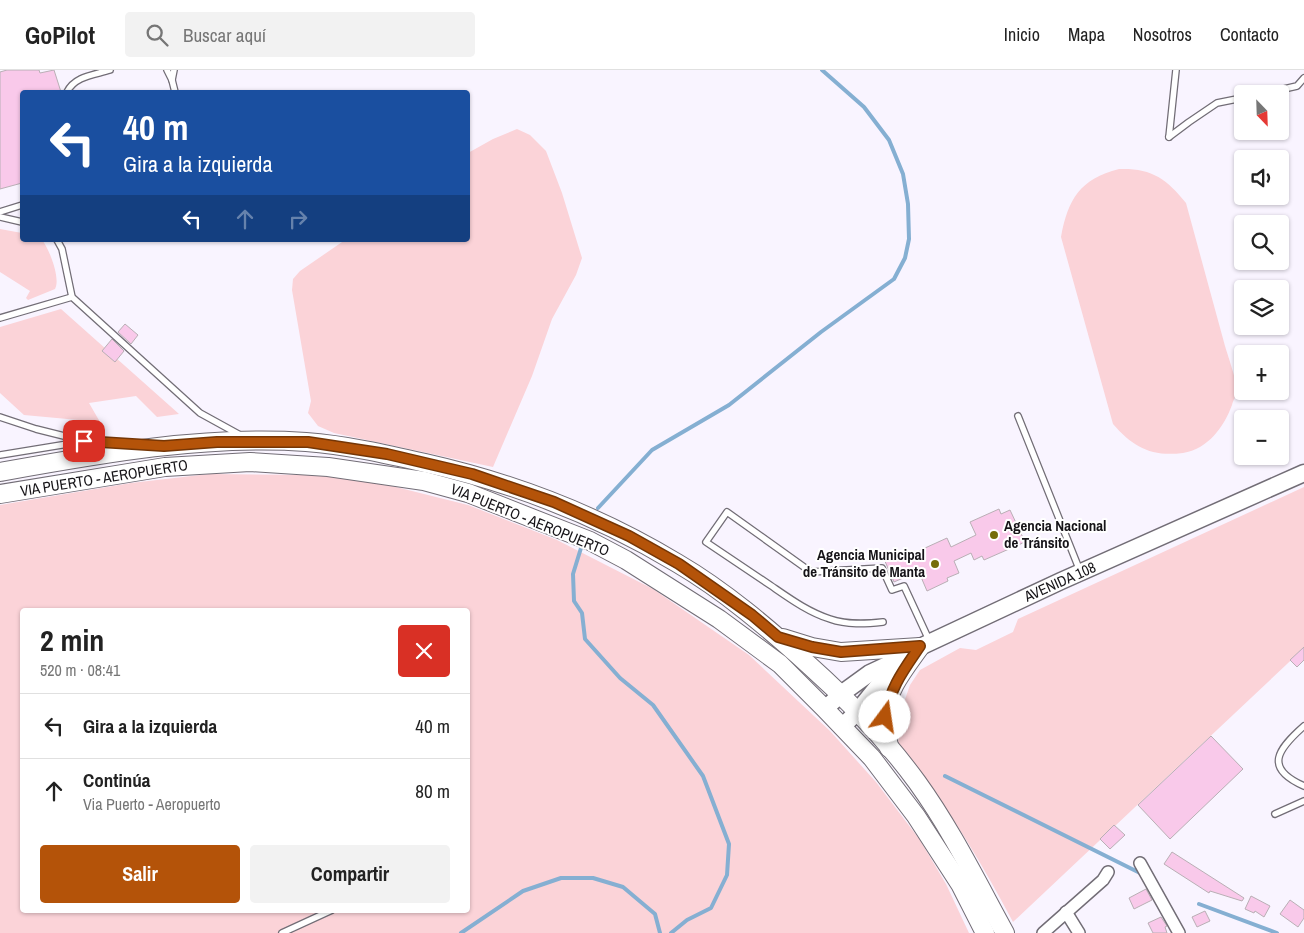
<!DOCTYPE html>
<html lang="es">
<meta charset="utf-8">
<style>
body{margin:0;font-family:"Archivo Narrow",sans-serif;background:#f2f2f2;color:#222;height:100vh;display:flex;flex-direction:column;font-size:19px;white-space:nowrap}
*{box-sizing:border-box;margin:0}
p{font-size:16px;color:#767676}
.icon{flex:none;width:28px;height:28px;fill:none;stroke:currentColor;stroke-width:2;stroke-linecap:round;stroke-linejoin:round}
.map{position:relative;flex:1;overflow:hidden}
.side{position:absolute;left:20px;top:538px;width:450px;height:305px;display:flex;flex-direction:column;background:#fff;border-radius:5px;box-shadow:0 1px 4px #0004}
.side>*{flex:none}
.banner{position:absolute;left:20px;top:20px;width:450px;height:152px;border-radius:5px;box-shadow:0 1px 4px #0004;background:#1a4fa0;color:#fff;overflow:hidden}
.needle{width:32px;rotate:157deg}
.tools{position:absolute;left:1234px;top:15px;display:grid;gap:10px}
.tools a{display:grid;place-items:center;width:55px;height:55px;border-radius:5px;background:#fff;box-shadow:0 1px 4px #0004;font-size:25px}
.pin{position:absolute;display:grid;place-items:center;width:42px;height:42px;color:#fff;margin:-21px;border-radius:10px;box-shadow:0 2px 8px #0006}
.me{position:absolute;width:55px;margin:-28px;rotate:14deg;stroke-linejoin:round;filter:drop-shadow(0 0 4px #0008)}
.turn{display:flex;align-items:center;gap:18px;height:105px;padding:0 20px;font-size:22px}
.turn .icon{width:65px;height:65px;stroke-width:2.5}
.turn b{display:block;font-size:35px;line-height:42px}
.lanes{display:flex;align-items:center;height:48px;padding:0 20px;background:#0003;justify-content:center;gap:25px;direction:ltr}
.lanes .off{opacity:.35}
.round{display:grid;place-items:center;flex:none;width:52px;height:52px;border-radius:5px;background:#f2f2f2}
.summary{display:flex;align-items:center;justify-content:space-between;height:85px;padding:0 20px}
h1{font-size:30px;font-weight:700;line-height:38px}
.cta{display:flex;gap:10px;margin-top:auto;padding:10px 20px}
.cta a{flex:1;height:58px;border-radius:5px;background:#b45309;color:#fff;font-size:20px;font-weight:700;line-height:58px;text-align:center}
.cta a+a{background:#f2f2f2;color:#222}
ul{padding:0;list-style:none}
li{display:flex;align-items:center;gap:15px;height:65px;padding:0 20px;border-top:1px solid #e0e0e0}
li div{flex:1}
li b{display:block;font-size:19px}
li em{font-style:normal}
header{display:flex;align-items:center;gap:30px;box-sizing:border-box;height:70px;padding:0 25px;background:#fff;border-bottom:1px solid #e0e0e0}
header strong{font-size:24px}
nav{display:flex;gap:28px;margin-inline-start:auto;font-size:18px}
.search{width:350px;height:45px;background:#f2f2f2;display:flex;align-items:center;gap:12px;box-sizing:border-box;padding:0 18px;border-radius:5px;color:#767676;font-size:19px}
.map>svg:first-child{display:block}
.green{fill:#fbd3d8;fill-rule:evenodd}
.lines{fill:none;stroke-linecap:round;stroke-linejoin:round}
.stream{stroke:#85afd2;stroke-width:4}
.building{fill:#f9c9ea;stroke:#b9afb5}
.lane-casing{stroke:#726d76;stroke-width:8}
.street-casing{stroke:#726d76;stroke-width:14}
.secondary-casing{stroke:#726d76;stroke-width:19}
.primary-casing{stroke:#726d76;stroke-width:20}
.lane{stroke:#fff;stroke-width:5.5}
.street{stroke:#fff;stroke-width:11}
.secondary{stroke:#fff;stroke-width:16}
.primary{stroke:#fff;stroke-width:18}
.route-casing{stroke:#753606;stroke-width:12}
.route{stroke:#b45309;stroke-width:9}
.poi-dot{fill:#766d09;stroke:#fff;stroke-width:2}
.labels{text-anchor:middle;stroke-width:4;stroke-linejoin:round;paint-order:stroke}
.street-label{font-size:15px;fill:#161418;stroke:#fff}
.poi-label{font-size:15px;font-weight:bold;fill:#161418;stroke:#fff;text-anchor:start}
</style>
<header>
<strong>GoPilot</strong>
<div class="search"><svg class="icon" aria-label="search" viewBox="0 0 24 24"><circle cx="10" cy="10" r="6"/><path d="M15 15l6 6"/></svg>Buscar aquí</div>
<nav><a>Inicio</a><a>Mapa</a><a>Nosotros</a><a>Contacto</a></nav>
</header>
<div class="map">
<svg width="1304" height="863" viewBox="0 0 1304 863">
<rect width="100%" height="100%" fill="#f9f4ff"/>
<g class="green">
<path d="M 517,59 L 530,65 L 546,81 L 562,123 L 582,188 L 576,205 L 552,249 L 532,306 L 493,397 L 334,363 L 318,356 L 308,343 L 311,331 L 292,220 L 293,209 L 300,201 L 345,170 L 468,170 L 468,83 L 493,69 Z"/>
<path d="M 1119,99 C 1151,98 1166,108 1186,133 C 1199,181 1212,228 1225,276 C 1228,286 1237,312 1237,320 C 1237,325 1233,330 1232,335 C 1224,357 1208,379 1183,383 C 1151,387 1133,377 1113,354 L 1061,167 C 1068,129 1080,109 1119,99 Z"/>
<path d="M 0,159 L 22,163 L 22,170 L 42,170 C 49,178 61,209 55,219 L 28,230 L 26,228 L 30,221 L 0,202 Z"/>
<path d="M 61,239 L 179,344 L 157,347 L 136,326 L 89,333 L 100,352 L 24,345 L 0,323 L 0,257 Z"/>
<path d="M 209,404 L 316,405 L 388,415 L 468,435 L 557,470 L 653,519 L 749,585 L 830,661 L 876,712 L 920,770 L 946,814 L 969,863 L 0,863 L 0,435 L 131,413 ZM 22,540 L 468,540 L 468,840 L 22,840 Z"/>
<path d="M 1304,417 L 1304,578 L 1013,852 C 979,788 944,730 898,674 L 901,641 L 910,615 L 920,600 L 960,578 L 976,580 L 1013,562 L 1018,549 Z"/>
</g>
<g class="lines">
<g class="stream">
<path d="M 598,438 L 652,380 L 729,335 L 821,262 L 894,209 L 905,188 L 909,169 L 908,134 L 903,104 L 889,70 L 864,37 L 822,0"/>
<path d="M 581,478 L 573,504 L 574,531 L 582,543 L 585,569 L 620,608 L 653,635 L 703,706 L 729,774 L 727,805 L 711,838 L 687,850 L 671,863"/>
<path d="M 945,706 L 1142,804"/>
<path d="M 1199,834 L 1277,863"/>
<path d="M 461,863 L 523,821 L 561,808 L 593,808 L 623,817 L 655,844 L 660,863"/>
</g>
</g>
<g class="building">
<path d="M 7,0 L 39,0 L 40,3 L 54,0 L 61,22 L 22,22 L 22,113 L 0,119 L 0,2 Z"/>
<path d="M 125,254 L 138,265 L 131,274 L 118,262 Z"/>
<path d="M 112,269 L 124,281 L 115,292 L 102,281 Z"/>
<path d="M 999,439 L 1001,444 L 1010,440 L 1025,472 L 984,490 L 982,486 L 974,490 L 971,483 L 954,491 L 959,503 L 947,508 L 948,511 L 927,521 L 921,507 L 919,507 L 917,502 L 894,512 L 884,489 L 901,482 L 903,488 L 947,468 L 951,477 L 976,465 L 970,452 Z"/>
<path d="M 1304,577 L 1304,590 L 1297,597 L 1290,590 Z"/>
<path d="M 1211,666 L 1243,699 L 1170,769 L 1138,735 Z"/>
<path d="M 1114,755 L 1125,765 L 1110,779 L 1100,769 Z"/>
<path d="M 1172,782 L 1244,828 L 1242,831 L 1210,821 L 1209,823 L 1164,794 Z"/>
<path d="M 1146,819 L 1152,830 L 1134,839 L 1129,828 Z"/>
<path d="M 1251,826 L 1270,836 L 1264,847 L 1255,841 L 1254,843 L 1245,839 Z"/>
<path d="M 1290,830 L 1304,840 L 1304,848 L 1298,857 L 1280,844 Z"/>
<path d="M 1205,841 L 1210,851 L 1197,857 L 1192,847 Z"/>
<path d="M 1161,847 L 1167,856 L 1165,857 L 1167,863 L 1153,863 L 1148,853 Z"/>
</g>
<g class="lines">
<defs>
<g id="lane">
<path d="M 167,0 L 172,10 L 175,22"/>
<path d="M 172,10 L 174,0"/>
<path d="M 67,22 C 75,6 94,5 110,0"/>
<path d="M 1262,24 L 1297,16 L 1304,8"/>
<path d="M 1169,67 L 1189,52 L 1217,33 L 1242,28"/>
<path d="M 1169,67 L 1176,0"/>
<path d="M 0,142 L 22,135"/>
<path d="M 0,147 L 22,152"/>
<path d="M 57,170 L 62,179 L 72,227 L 200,343 L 240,365"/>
<path d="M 0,248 L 72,227"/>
<path d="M 1018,346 L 1080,501"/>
<path d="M 0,347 L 36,359 L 84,371 L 124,374"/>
<path d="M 0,385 L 80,372"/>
<path d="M 883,552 C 865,554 847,555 830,549 C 808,542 789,528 770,515 C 749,501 728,487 706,472 L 727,442 L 811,502 L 882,498 L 892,520 L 904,516 L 929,570"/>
<path d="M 1304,656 C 1278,679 1263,698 1304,716"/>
<path d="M 1275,744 L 1304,731"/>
<path d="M 282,863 L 332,840"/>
</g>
<g id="street">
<path d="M 1140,793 L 1179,863"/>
<path d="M 1066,842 L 1079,863"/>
<path d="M 1043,863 L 1103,810 L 1108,802"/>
</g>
<g id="secondary">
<path d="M 825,639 L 841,624 L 870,603 L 900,589 L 920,577 L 1061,511 L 1304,403"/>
<path d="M 842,657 L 857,642 L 898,591"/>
</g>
<g id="primary">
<path d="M 0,402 C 100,384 204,365 306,372 C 346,375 386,384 425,393 C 514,413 599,446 677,493 C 725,521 769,559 810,596 C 848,630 887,671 917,712 C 951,759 977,812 1005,863"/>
<path d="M 0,424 L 165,397 L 250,392 L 328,397 L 424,411 L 468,423 L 590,471 L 626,490 L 719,549 L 780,594 L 825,639 L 872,688 L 916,746 L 960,814 L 985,863"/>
<path d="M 783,568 L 812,577 L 841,582 L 920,577"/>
<path d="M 889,678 C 888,668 885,657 885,647 C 886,620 906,597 920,577"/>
</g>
</defs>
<use href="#lane" class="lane-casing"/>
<use href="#street" class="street-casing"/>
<use href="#secondary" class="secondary-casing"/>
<use href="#primary" class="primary-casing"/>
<use href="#lane" class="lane"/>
<use href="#street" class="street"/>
<use href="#secondary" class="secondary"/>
<use href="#primary" class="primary"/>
</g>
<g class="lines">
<defs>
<path id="route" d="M 84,371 L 164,376 L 217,372 L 308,372 L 387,384 L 472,404 L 554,432 L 629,466 L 679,494 L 752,545 L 778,567 L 812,577 L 841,582 L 920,576 C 903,601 891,616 885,647"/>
</defs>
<use href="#route" class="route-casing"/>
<use href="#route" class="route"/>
</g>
<g class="poi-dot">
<circle cx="994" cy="465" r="5"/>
<circle cx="935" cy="494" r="5"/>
</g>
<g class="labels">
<g class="street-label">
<text transform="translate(104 408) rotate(-9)" y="5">VIA PUERTO - AEROPUERTO</text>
<text transform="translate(530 450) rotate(22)" y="5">VIA PUERTO - AEROPUERTO</text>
<text transform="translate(1060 512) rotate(-24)" y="5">AVENIDA 108</text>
</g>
<g class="poi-label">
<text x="1004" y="461">Agencia Nacional<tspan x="1004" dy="17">de Tránsito</tspan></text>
<text x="925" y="490" text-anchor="end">Agencia Municipal<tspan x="925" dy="17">de Tránsito de Manta</tspan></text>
</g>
</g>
</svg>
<div class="tools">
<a><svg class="needle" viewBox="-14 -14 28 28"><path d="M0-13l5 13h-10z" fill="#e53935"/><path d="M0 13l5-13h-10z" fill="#767676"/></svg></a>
<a><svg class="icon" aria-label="sound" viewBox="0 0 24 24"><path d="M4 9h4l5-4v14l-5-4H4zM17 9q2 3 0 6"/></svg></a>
<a><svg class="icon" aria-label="search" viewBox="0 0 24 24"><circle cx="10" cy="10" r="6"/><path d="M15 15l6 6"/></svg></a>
<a><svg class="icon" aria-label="layers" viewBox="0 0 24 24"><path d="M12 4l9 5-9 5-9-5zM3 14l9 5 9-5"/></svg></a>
<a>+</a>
<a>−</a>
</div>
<div class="pin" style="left:84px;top:371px;background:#d93025"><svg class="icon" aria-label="arrive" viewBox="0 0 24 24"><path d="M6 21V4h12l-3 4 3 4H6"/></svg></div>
<svg class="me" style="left:885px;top:647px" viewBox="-20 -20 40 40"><circle r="19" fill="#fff"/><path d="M0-13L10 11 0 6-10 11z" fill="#b45309"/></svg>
<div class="banner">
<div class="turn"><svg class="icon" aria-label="left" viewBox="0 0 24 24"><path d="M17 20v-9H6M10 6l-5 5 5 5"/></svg><div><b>40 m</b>Gira a la izquierda</div></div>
<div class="lanes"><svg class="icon" aria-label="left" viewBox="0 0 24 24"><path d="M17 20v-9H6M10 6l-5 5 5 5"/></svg><svg class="icon off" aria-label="ahead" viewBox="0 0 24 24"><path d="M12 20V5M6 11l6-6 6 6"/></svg><svg class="icon off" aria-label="right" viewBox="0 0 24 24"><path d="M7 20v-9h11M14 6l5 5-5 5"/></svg></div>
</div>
<section class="side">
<div class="summary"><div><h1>2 min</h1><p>520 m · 08:41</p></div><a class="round" style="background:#d93025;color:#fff"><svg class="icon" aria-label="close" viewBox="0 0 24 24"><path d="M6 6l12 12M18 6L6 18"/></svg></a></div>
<ul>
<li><svg class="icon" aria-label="left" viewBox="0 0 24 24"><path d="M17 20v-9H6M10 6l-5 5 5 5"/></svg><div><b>Gira a la izquierda</b></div><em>40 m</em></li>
<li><svg class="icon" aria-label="ahead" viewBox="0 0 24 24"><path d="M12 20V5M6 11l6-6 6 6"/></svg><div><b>Continúa</b><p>Via Puerto - Aeropuerto</p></div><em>80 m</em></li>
</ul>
<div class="cta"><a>Salir</a><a>Compartir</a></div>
</section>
</div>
